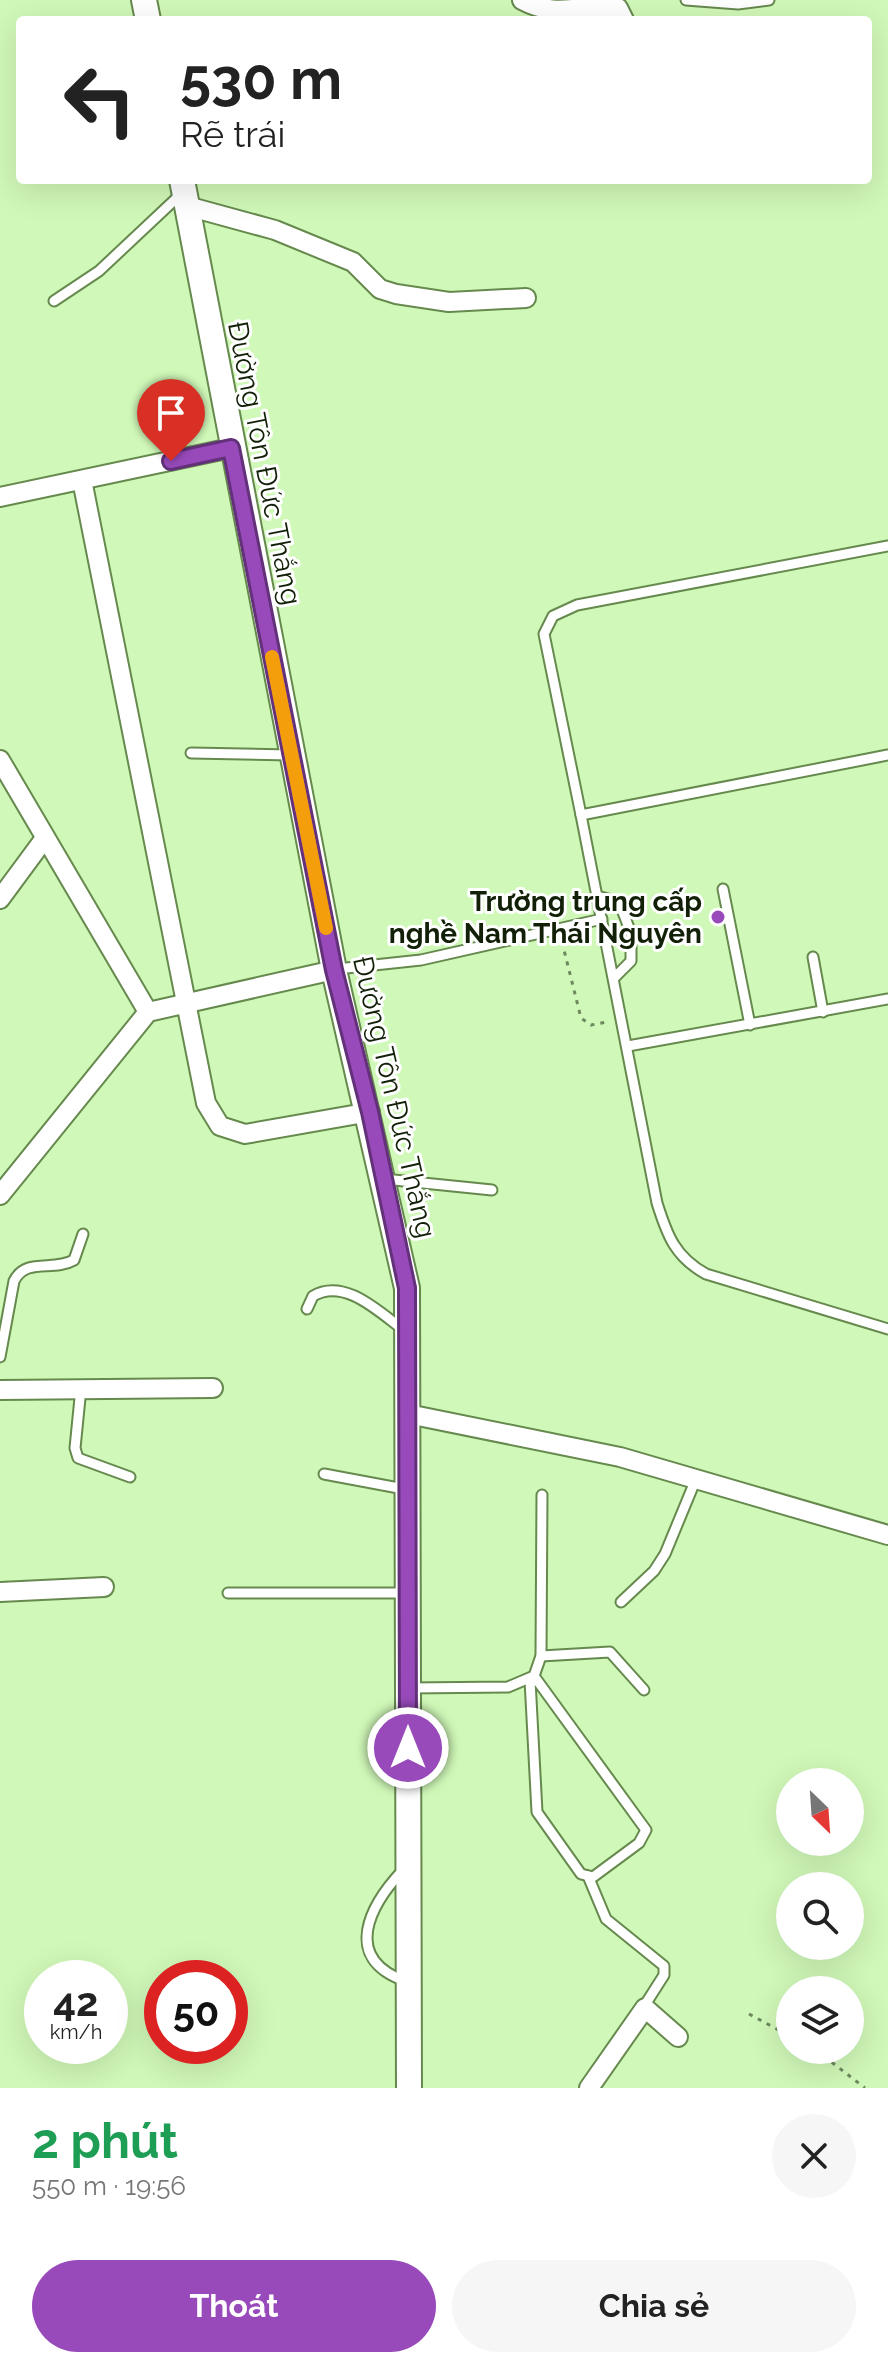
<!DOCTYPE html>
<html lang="vi">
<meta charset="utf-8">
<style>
body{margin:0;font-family:Raleway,sans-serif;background:#f6f6f6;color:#222;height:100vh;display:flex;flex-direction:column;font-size:30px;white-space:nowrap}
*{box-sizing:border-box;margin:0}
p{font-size:26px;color:#767676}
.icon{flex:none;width:44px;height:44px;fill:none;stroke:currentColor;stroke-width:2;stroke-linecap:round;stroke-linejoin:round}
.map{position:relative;height:2088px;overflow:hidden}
.side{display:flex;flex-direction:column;background:#fff;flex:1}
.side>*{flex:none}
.guide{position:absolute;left:16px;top:16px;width:856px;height:168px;border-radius:8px;box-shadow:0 8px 32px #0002;background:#fff;color:#222;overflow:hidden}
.needle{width:52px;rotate:155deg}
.controls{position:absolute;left:776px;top:1768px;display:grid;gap:16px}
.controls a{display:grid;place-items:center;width:88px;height:88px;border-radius:50%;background:#fff;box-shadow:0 8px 32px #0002;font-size:40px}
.speed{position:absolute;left:24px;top:1960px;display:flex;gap:16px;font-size:40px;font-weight:700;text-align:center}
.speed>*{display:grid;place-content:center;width:104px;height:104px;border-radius:50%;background:#fff;box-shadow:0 8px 32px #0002;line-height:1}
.speed small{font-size:20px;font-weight:400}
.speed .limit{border:12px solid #d22;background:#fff;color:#111}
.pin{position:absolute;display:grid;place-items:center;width:68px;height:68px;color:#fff;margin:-82px -34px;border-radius:50% 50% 50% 0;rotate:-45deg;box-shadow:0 0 8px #0007}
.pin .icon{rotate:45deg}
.me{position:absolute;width:88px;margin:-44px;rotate:0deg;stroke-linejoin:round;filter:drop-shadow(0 0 6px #0008)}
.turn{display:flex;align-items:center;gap:28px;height:168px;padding:0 32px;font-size:36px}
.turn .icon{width:104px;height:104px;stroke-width:2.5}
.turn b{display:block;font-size:56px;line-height:68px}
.round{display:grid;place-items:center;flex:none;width:84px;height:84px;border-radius:42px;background:#f6f6f6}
.summary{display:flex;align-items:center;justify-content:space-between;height:136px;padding:0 32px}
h1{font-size:48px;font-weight:700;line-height:60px;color:#1e9e55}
.cta{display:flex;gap:16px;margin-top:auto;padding:16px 32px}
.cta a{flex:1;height:92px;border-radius:48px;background:#984abb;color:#fff;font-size:32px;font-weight:700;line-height:92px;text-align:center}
.cta a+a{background:#f6f6f6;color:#222}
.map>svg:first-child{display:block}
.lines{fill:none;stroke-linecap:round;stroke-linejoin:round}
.service-casing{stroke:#66894e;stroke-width:13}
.minor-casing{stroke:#66894e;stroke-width:22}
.secondary-casing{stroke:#66894e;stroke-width:28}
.path{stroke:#6e895e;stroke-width:3;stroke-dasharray:4 6;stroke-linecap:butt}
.service{stroke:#fff;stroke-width:9}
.minor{stroke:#fff;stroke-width:18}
.secondary{stroke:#fff;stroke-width:24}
.route-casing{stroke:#63307a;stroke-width:20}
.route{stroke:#984abb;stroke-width:14}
.slow{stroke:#f59e0b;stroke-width:14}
.poi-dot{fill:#984abb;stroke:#fff;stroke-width:3}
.labels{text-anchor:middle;stroke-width:6;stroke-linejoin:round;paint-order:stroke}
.street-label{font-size:28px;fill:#122008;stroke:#fff}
.poi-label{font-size:28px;font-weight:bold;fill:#122008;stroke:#fff;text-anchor:end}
</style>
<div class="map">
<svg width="888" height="2088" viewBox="0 0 888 2088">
<rect width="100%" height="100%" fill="#d0f8b8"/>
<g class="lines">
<defs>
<g id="service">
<path d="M 686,0 L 738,4 L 769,0"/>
<path d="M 54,301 L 99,271 L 182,193"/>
<path d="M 191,753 L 291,755"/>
<path d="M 888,755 L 581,815 L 657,1203 C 667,1235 675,1257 706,1274 L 888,1329"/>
<path d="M 581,815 L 544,634 L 553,616 L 577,605 L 888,546"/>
<path d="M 723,889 L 750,1025"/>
<path d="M 597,896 L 619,902 L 631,933 L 631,961 L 614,978"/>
<path d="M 813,957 L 823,1012"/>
<path d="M 337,969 L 421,960 L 602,919"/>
<path d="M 628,1046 L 888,999"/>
<path d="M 384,1179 L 492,1190"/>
<path d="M 307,1309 L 313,1296 C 345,1277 380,1313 405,1331"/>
<path d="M 0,1357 L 14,1281 C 26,1257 53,1272 74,1260 L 83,1234"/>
<path d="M 81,1388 L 75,1448 L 78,1458 L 130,1477"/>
<path d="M 324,1474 L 404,1489"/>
<path d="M 228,1593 L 404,1593"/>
<path d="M 621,1602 L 654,1571 L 665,1554 L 696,1479"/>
<path d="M 541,1656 L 610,1652 L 644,1690"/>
<path d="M 530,1680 L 537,1812 L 581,1874 L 593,1877 L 639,1843 L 646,1830 L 534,1676"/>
<path d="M 410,1688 L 508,1687 L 534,1676 L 541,1656 L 542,1495"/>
<path d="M 403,1870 C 370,1905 341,1958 405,1981"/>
<path d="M 588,1876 L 606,1919 L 664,1966 L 664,1975 L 643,2008"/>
</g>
<g id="minor">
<path d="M 522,0 C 559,20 582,2 618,8 L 624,20"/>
<path d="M 187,206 L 275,230 L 353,262 L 380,289 L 396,294 L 449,302 L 526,298"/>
<path d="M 82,480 L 206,1103 L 220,1126 L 245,1134 L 370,1112"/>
<path d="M 0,497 L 231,448"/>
<path d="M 0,760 L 148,1012"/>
<path d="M 0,899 L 45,838"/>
<path d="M 0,1195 L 148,1012 L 334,970"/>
<path d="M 0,1390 L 213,1388"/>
<path d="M 408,1414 L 620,1457 L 888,1535"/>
<path d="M 0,1592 L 104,1587"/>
<path d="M 589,2088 L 645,2008 L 678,2037"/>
</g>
<g id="secondary">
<path d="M 144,0 L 148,20"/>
<path d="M 182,180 L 334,970 L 407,1288 L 409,2088"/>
</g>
</defs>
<use href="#service" class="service-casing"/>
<use href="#minor" class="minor-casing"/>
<use href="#secondary" class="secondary-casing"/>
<g class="path">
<path d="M 562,942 L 581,1018 L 591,1025 L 607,1022"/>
<path d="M 749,2014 L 790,2036"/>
<path d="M 816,2050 L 865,2088"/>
</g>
<use href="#service" class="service"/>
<use href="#minor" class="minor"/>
<use href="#secondary" class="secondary"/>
</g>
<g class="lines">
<defs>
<path id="route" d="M 171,461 L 231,448 L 334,970 L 370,1112 L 407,1288 L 408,1748"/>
</defs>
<use href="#route" class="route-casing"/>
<use href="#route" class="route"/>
<path class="slow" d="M 272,657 L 326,928"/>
</g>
<circle class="poi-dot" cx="718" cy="917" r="8"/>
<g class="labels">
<g class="street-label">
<text transform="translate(265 463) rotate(79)" y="10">Đường Tôn Đức Thắng</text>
<text transform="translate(395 1097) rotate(77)" y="10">Đường Tôn Đức Thắng</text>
</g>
<g class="poi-label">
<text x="702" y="911">Trường trung cấp<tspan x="702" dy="32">nghề Nam Thái Nguyên</tspan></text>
</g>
</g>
</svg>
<div class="controls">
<a><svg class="needle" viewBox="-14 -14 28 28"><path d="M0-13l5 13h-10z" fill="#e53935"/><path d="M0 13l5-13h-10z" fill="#767676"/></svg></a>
<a><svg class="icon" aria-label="search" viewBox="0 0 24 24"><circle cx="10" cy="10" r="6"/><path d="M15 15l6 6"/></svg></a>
<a><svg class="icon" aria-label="layers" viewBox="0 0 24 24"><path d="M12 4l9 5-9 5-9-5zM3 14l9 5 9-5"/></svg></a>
</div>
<div class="speed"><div>42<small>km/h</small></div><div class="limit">50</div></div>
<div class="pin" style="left:171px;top:461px;background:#d93025"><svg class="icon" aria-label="arrive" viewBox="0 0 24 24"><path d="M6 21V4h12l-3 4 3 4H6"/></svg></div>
<svg class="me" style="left:408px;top:1748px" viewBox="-20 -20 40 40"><circle r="17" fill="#984abb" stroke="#fff" stroke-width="3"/><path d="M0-11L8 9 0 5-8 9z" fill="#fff"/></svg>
<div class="guide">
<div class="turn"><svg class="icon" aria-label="left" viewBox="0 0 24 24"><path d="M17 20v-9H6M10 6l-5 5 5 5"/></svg><div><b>530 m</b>Rẽ trái</div></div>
</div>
</div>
<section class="side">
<div class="summary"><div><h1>2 phút</h1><p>550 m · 19:56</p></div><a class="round"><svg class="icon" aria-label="close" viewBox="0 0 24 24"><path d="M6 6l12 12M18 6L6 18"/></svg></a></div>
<div class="cta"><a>Thoát</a><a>Chia sẻ</a></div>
</section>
